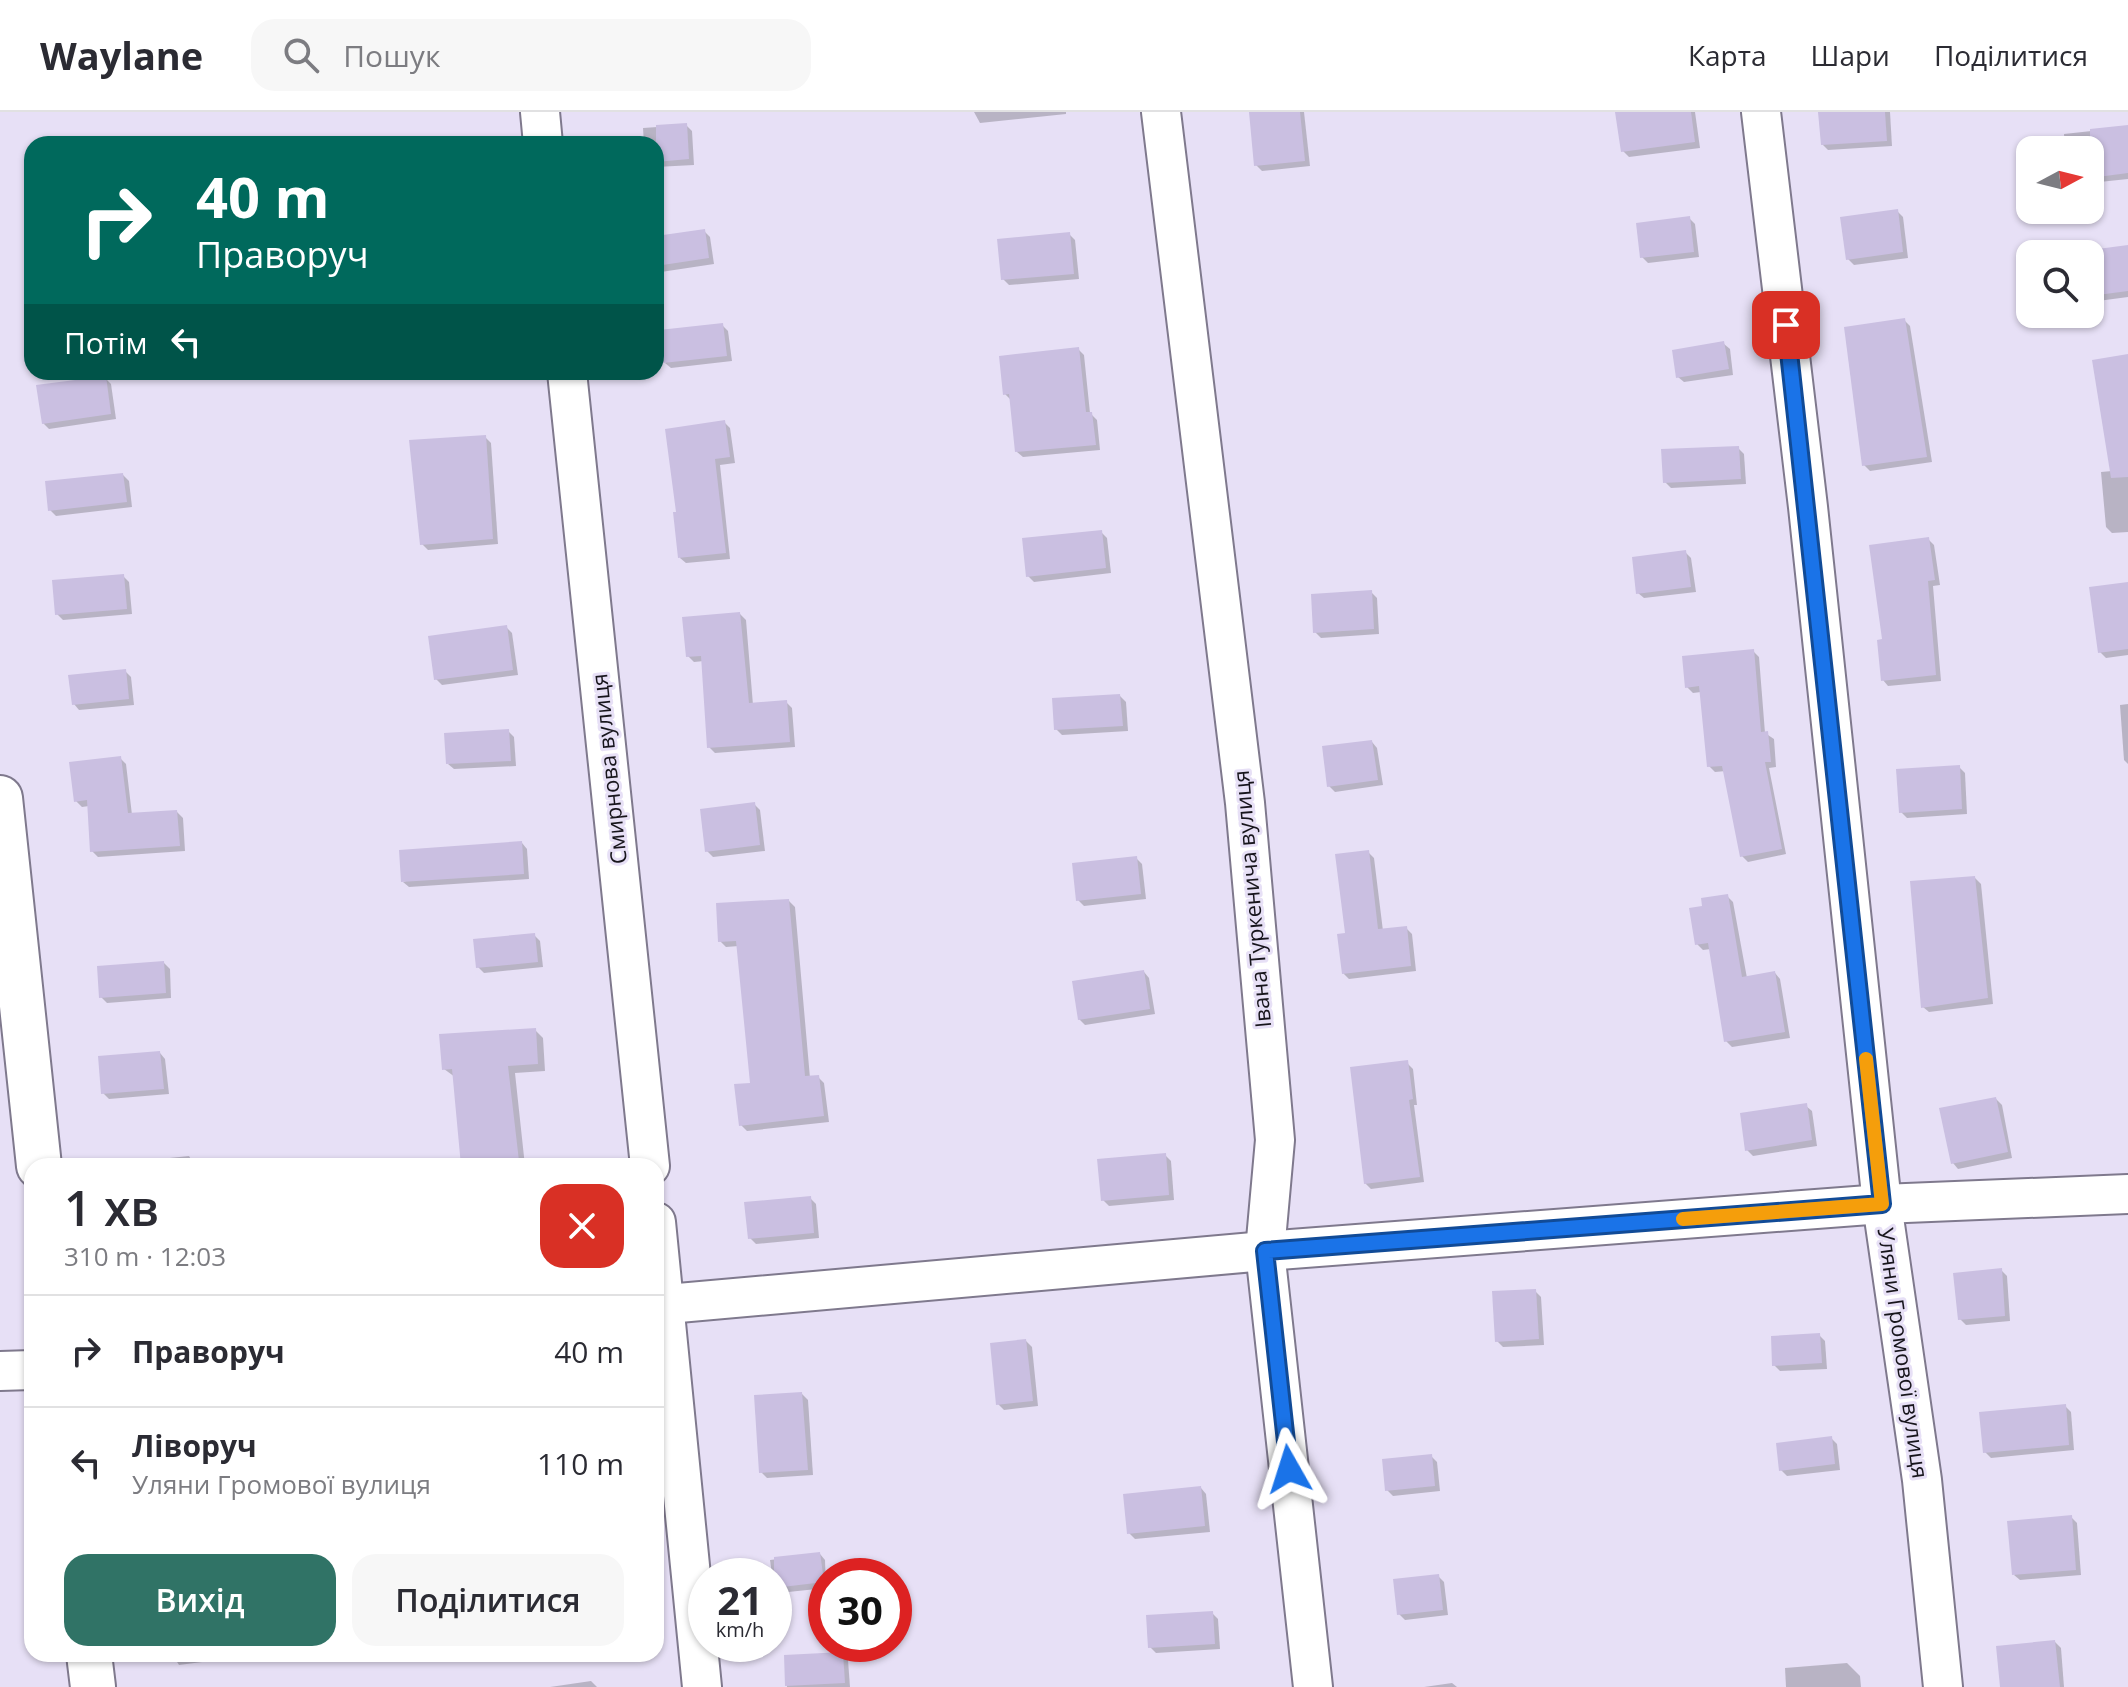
<!DOCTYPE html>
<html lang="uk">
<meta charset="utf-8">
<style>
body{margin:0;font-family:"Open Sans",sans-serif;background:#f7f7f7;color:#2b2b33;height:100vh;display:flex;flex-direction:column;font-size:30px;white-space:nowrap}
*{box-sizing:border-box;margin:0}
p{font-size:26px;color:#7c7c81}
.icon{flex:none;width:44px;height:44px;fill:none;stroke:currentColor;stroke-width:2;stroke-linecap:round;stroke-linejoin:round}
.map{position:relative;flex:1;overflow:hidden}
.drawer{position:absolute;left:24px;top:1046px;width:640px;height:504px;display:flex;flex-direction:column;background:#fff;border-radius:24px;box-shadow:0 2px 6px #0004}
.drawer>*{flex:none}
.banner{position:absolute;left:24px;top:24px;width:640px;height:244px;border-radius:24px;box-shadow:0 2px 6px #0004;background:#00695c;color:#fff;overflow:hidden}
.needle{width:52px;rotate:83deg}
.fabs{position:absolute;left:2016px;top:24px;display:grid;gap:16px}
.fabs a{display:grid;place-items:center;width:88px;height:88px;border-radius:16px;background:#fff;box-shadow:0 2px 6px #0004;font-size:40px}
.speed{position:absolute;left:688px;top:1446px;display:flex;gap:16px;font-size:40px;font-weight:700;text-align:center}
.speed>*{display:grid;place-content:center;width:104px;height:104px;border-radius:50%;background:#fff;box-shadow:0 2px 6px #0004;line-height:1}
.speed small{font-size:20px;font-weight:400}
.speed .limit{border:12px solid #d22;background:#fff;color:#111}
.pin{position:absolute;display:grid;place-items:center;width:68px;height:68px;color:#fff;margin:-34px;border-radius:16px;box-shadow:0 4px 12px #0006}
.me{position:absolute;width:88px;margin:-44px;rotate:354deg;stroke-linejoin:round;filter:drop-shadow(0 0 6px #0008)}
.turn{display:flex;align-items:center;gap:28px;height:168px;padding:0 40px;font-size:36px}
.turn .icon{width:104px;height:104px;stroke-width:2.5}
.turn b{display:block;font-size:56px;line-height:68px}
.then{display:flex;align-items:center;height:76px;padding:0 40px;background:#0003;gap:16px;font-size:30px}
.round{display:grid;place-items:center;flex:none;width:84px;height:84px;border-radius:24px;background:#f7f7f7}
.head{display:flex;align-items:center;justify-content:space-between;height:136px;padding:0 40px}
h1{font-size:48px;font-weight:600;line-height:60px}
.primary-button{display:flex;gap:16px;margin-top:auto;padding:16px 40px}
.primary-button a{flex:1;height:92px;border-radius:24px;background:#307366;color:#fff;font-size:32px;font-weight:600;line-height:92px;text-align:center}
.primary-button a+a{background:#f7f7f7;color:#2b2b33}
ul{padding:0;list-style:none}
li{display:flex;align-items:center;gap:24px;height:112px;padding:0 40px;border-top:2px solid #e1e1e2}
li div{flex:1}
li b{display:block;font-size:30px}
li em{font-style:normal}
header{display:flex;align-items:center;gap:48px;box-sizing:border-box;height:112px;padding:0 40px;background:#fff;border-bottom:2px solid #e1e1e2}
header strong{font-size:38px}
nav{display:flex;gap:44px;margin-inline-start:auto;font-size:28px}
.search{width:560px;height:72px;background:#f7f7f7;display:flex;align-items:center;gap:20px;box-sizing:border-box;padding:0 28px;border-radius:24px;color:#7c7c81;font-size:30px}
.map>svg:first-child{display:block}
.shadow{fill:#0003}
.building{fill:#cabfe1}
.lines{fill:none;stroke-linecap:round;stroke-linejoin:round}
.street-casing{stroke:#7f798d;stroke-width:42}
.secondary-casing{stroke:#7f798d;stroke-width:48}
.street{stroke:#fff;stroke-width:38}
.secondary{stroke:#fff;stroke-width:44}
.route-casing{stroke:#114b97;stroke-width:20}
.route{stroke:#1a73e8;stroke-width:14}
.slow{stroke:#f59e0b;stroke-width:14}
.labels{text-anchor:middle;stroke-width:6;stroke-linejoin:round;paint-order:stroke}
.street-label{font-size:22px;fill:#17151c;stroke:#e7e0f6}
</style>
<header>
<strong>Waylane</strong>
<div class="search"><svg class="icon" aria-label="search" viewBox="0 0 24 24"><circle cx="10" cy="10" r="6"/><path d="M15 15l6 6"/></svg>Пошук</div>
<nav><a>Карта</a><a>Шари</a><a>Поділитися</a></nav>
</header>
<div class="map">
<svg width="2128" height="1575" viewBox="0 0 2128 1575">
<rect width="100%" height="100%" fill="#e7e0f6"/>
<g class="shadow">
<path d="M 974,0 L 1066,0 L 1066,2 L 980,11 Z"/>
<path d="M 1251,0 L 1304,0 L 1310,54 L 1262,59 L 1256,53 Z"/>
<path d="M 1617,0 L 1695,0 L 1700,36 L 1629,45 L 1623,39 Z"/>
<path d="M 1820,0 L 1890,0 L 1892,34 L 1828,38 L 1822,32 Z"/>
<path d="M 686,13 L 692,19 L 694,53 L 656,55 L 656,32 L 644,32 L 643,16 Z"/>
<path d="M 2128,15 L 2128,67 L 2090,71 L 2090,38 L 2065,38 L 2064,22 Z"/>
<path d="M 1897,99 L 1903,105 L 1908,146 L 1854,153 L 1848,147 Z"/>
<path d="M 1689,106 L 1695,112 L 1699,145 L 1648,151 L 1642,145 Z"/>
<path d="M 704,119 L 710,125 L 714,152 L 661,160 L 656,154 L 656,126 Z"/>
<path d="M 1069,122 L 1075,128 L 1079,167 L 1009,173 L 1003,167 Z"/>
<path d="M 2128,135 L 2128,185 L 2098,189 L 2092,183 L 2090,142 L 2087,140 Z"/>
<path d="M 32,184 L 32,214 L 27,185 Z"/>
<path d="M 1904,208 L 1910,214 L 1932,350 L 1870,359 L 1864,353 Z"/>
<path d="M 722,213 L 728,219 L 732,249 L 671,256 L 665,251 Z"/>
<path d="M 1724,232 L 1730,237 L 1733,263 L 1684,270 L 1678,265 Z"/>
<path d="M 1078,237 L 1084,243 L 1090,301 L 1097,308 L 1100,338 L 1023,345 L 1017,340 L 1012,289 L 1005,282 Z"/>
<path d="M 2128,244 L 2128,420 L 2112,421 L 2106,415 L 2101,360 L 2112,359 Z"/>
<path d="M 105,266 L 111,272 L 116,307 L 49,317 L 43,311 Z"/>
<path d="M 724,310 L 730,316 L 735,351 L 720,353 L 730,447 L 686,451 L 680,446 Z"/>
<path d="M 485,325 L 491,331 L 498,432 L 428,438 L 422,432 Z"/>
<path d="M 1738,336 L 1744,342 L 1746,372 L 1671,376 L 1665,370 Z"/>
<path d="M 123,363 L 129,369 L 132,395 L 56,404 L 50,398 Z"/>
<path d="M 1101,420 L 1107,426 L 1111,461 L 1034,470 L 1028,464 Z"/>
<path d="M 1928,427 L 1934,433 L 1940,473 L 1933,474 L 1941,569 L 1888,574 L 1883,568 L 1884,529 Z"/>
<path d="M 1685,440 L 1691,446 L 1696,480 L 1644,486 L 1638,481 Z"/>
<path d="M 123,464 L 129,470 L 132,502 L 63,508 L 57,502 Z"/>
<path d="M 2128,472 L 2128,543 L 2106,546 L 2100,540 Z"/>
<path d="M 1371,480 L 1377,486 L 1379,522 L 1321,526 L 1315,520 Z"/>
<path d="M 740,502 L 746,508 L 753,593 L 786,590 L 792,596 L 795,635 L 715,641 L 709,635 L 704,549 L 694,550 L 688,544 Z"/>
<path d="M 506,515 L 512,521 L 518,563 L 442,573 L 436,567 Z"/>
<path d="M 1753,539 L 1759,545 L 1765,621 L 1774,627 L 1776,655 L 1769,656 L 1786,742 L 1748,750 L 1742,744 L 1726,659 L 1715,660 L 1709,654 L 1701,580 L 1693,581 L 1687,575 Z"/>
<path d="M 125,559 L 131,565 L 134,593 L 79,598 L 74,592 Z"/>
<path d="M 1120,584 L 1126,590 L 1128,619 L 1062,623 L 1056,617 Z"/>
<path d="M 2128,592 L 2128,652 L 2124,648 L 2120,593 Z"/>
<path d="M 508,619 L 514,625 L 516,654 L 454,657 L 448,652 Z"/>
<path d="M 1372,630 L 1377,636 L 1383,673 L 1335,680 L 1329,674 Z"/>
<path d="M 120,646 L 126,652 L 132,703 L 177,700 L 183,706 L 185,739 L 98,745 L 92,739 L 89,694 L 82,695 L 76,689 Z"/>
<path d="M 1959,655 L 1965,661 L 1967,702 L 1907,706 L 1901,700 Z"/>
<path d="M 754,692 L 760,698 L 765,739 L 713,745 L 707,739 Z"/>
<path d="M 522,731 L 527,737 L 529,767 L 409,775 L 403,770 Z"/>
<path d="M 1368,740 L 1374,746 L 1383,819 L 1406,816 L 1412,822 L 1416,859 L 1349,867 L 1343,861 L 1347,823 Z"/>
<path d="M 1136,746 L 1142,752 L 1146,787 L 1084,794 L 1078,788 Z"/>
<path d="M 1975,766 L 1981,772 L 1993,892 L 1929,900 L 1923,895 Z"/>
<path d="M 1727,784 L 1733,790 L 1747,866 L 1775,861 L 1780,867 L 1790,926 L 1732,935 L 1726,929 L 1711,837 L 1703,838 L 1697,832 L 1704,796 Z"/>
<path d="M 789,789 L 795,795 L 810,966 L 818,965 L 824,971 L 829,1010 L 747,1019 L 741,1013 L 752,972 L 739,834 L 726,835 L 720,829 Z"/>
<path d="M 534,823 L 540,829 L 543,855 L 484,861 L 478,855 Z"/>
<path d="M 164,851 L 170,857 L 171,886 L 107,891 L 101,885 Z"/>
<path d="M 1144,860 L 1149,866 L 1155,902 L 1085,913 L 1079,907 Z"/>
<path d="M 535,918 L 543,926 L 545,959 L 515,961 L 525,1054 L 464,1054 L 455,965 L 444,957 Z"/>
<path d="M 160,941 L 165,947 L 169,982 L 109,987 L 103,981 Z"/>
<path d="M 1407,951 L 1413,957 L 1417,993 L 1414,993 L 1424,1070 L 1371,1077 L 1365,1071 Z"/>
<path d="M 1996,987 L 2002,993 L 2012,1046 L 1958,1057 L 1953,1051 Z"/>
<path d="M 1806,994 L 1812,999 L 1817,1034 L 1753,1044 L 1747,1038 Z"/>
<path d="M 1165,1043 L 1171,1049 L 1174,1088 L 1109,1094 L 1103,1088 Z"/>
<path d="M 189,1044 L 195,1054 L 121,1054 L 121,1051 Z"/>
<path d="M 810,1086 L 816,1092 L 819,1126 L 756,1132 L 750,1126 Z"/>
<path d="M 2001,1158 L 2007,1164 L 2010,1209 L 1966,1213 L 1960,1207 Z"/>
<path d="M 1535,1179 L 1541,1185 L 1544,1233 L 1503,1235 L 1497,1229 Z"/>
<path d="M 1819,1223 L 1825,1229 L 1827,1257 L 1780,1259 L 1774,1253 Z"/>
<path d="M 1026,1229 L 1032,1235 L 1038,1294 L 1004,1298 L 998,1292 Z"/>
<path d="M 802,1282 L 808,1288 L 813,1363 L 767,1366 L 761,1360 Z"/>
<path d="M 2065,1294 L 2071,1300 L 2074,1338 L 1991,1346 L 1985,1340 Z"/>
<path d="M 1831,1326 L 1837,1332 L 1840,1358 L 1787,1364 L 1781,1358 Z"/>
<path d="M 1431,1344 L 1437,1350 L 1440,1379 L 1393,1384 L 1387,1378 Z"/>
<path d="M 1201,1376 L 1206,1382 L 1210,1420 L 1135,1427 L 1129,1421 Z"/>
<path d="M 2071,1405 L 2077,1411 L 2081,1463 L 2020,1468 L 2014,1463 Z"/>
<path d="M 820,1442 L 825,1448 L 826,1476 L 779,1481 L 774,1476 L 770,1448 Z"/>
<path d="M 1438,1464 L 1444,1470 L 1448,1503 L 1405,1508 L 1399,1502 Z"/>
<path d="M 1212,1501 L 1218,1507 L 1220,1537 L 1156,1541 L 1150,1535 Z"/>
<path d="M 2055,1530 L 2061,1536 L 2064,1575 L 2002,1575 Z"/>
<path d="M 172,1542 L 232,1542 L 233,1546 L 179,1553 Z"/>
<path d="M 843,1542 L 848,1548 L 850,1575 L 787,1575 L 786,1545 Z"/>
<path d="M 1847,1551 L 1860,1564 L 1861,1575 L 1786,1575 L 1785,1556 Z"/>
<path d="M 591,1569 L 597,1575 L 550,1575 Z"/>
<path d="M 1452,1571 L 1457,1575 L 1424,1575 Z"/>
</g>
<g class="building">
<path d="M 1249,0 L 1300,0 L 1305,49 L 1254,54 Z"/>
<path d="M 1615,0 L 1691,0 L 1695,30 L 1621,40 Z"/>
<path d="M 1818,0 L 1885,0 L 1887,29 L 1821,33 Z"/>
<path d="M 687,11 L 689,47 L 656,50 L 656,13 Z"/>
<path d="M 2128,13 L 2128,61 L 2090,66 L 2090,17 Z"/>
<path d="M 1898,97 L 1903,140 L 1846,148 L 1840,105 Z"/>
<path d="M 1690,104 L 1694,140 L 1640,146 L 1636,111 Z"/>
<path d="M 705,117 L 709,146 L 656,154 L 656,124 Z"/>
<path d="M 1070,120 L 1074,162 L 1001,168 L 997,127 Z"/>
<path d="M 2128,133 L 2128,179 L 2090,184 L 2090,138 Z"/>
<path d="M 1905,206 L 1927,345 L 1862,354 L 1844,215 Z"/>
<path d="M 723,211 L 727,244 L 663,251 L 659,218 Z"/>
<path d="M 1724,229 L 1729,257 L 1676,266 L 1672,238 Z"/>
<path d="M 1079,235 L 1086,300 L 1092,300 L 1096,333 L 1015,340 L 1009,282 L 1003,283 L 999,244 Z"/>
<path d="M 2128,242 L 2128,365 L 2111,366 L 2092,248 Z"/>
<path d="M 106,264 L 111,302 L 42,312 L 36,273 Z"/>
<path d="M 725,308 L 730,345 L 715,347 L 726,441 L 678,446 L 673,400 L 676,400 L 665,317 Z"/>
<path d="M 486,323 L 493,427 L 420,433 L 409,328 Z"/>
<path d="M 1739,334 L 1741,367 L 1663,371 L 1661,337 Z"/>
<path d="M 123,361 L 127,390 L 48,399 L 45,369 Z"/>
<path d="M 1102,418 L 1106,456 L 1026,465 L 1022,426 Z"/>
<path d="M 1929,425 L 1935,468 L 1928,469 L 1936,563 L 1881,569 L 1877,528 L 1882,527 L 1869,433 Z"/>
<path d="M 1686,438 L 1691,475 L 1636,482 L 1632,445 Z"/>
<path d="M 124,462 L 127,497 L 55,503 L 52,468 Z"/>
<path d="M 2128,470 L 2128,537 L 2098,541 L 2089,475 Z"/>
<path d="M 1372,478 L 1374,517 L 1313,521 L 1311,482 Z"/>
<path d="M 740,500 L 749,591 L 787,588 L 790,630 L 707,636 L 701,544 L 686,545 L 682,505 Z"/>
<path d="M 507,513 L 513,558 L 434,568 L 428,524 Z"/>
<path d="M 1754,537 L 1761,620 L 1768,619 L 1771,650 L 1765,650 L 1782,737 L 1740,745 L 1722,654 L 1707,655 L 1699,574 L 1685,576 L 1682,544 Z"/>
<path d="M 126,557 L 129,587 L 72,593 L 68,563 Z"/>
<path d="M 1120,582 L 1123,614 L 1054,618 L 1052,586 Z"/>
<path d="M 509,617 L 511,649 L 446,652 L 444,621 Z"/>
<path d="M 1372,628 L 1378,668 L 1327,675 L 1322,634 Z"/>
<path d="M 121,644 L 128,701 L 177,698 L 180,734 L 90,740 L 87,688 L 74,690 L 69,650 Z"/>
<path d="M 1960,653 L 1962,697 L 1899,701 L 1896,657 Z"/>
<path d="M 755,690 L 760,733 L 705,740 L 700,697 Z"/>
<path d="M 522,729 L 524,762 L 401,770 L 399,738 Z"/>
<path d="M 1369,738 L 1378,817 L 1407,814 L 1411,854 L 1342,862 L 1337,822 L 1345,821 L 1335,742 Z"/>
<path d="M 1137,744 L 1141,782 L 1076,789 L 1072,751 Z"/>
<path d="M 1975,764 L 1988,886 L 1921,896 L 1910,769 Z"/>
<path d="M 1728,782 L 1742,865 L 1775,859 L 1785,920 L 1724,930 L 1708,831 L 1695,833 L 1689,796 L 1702,794 L 1701,786 Z"/>
<path d="M 789,787 L 805,964 L 819,963 L 824,1004 L 739,1014 L 734,972 L 750,971 L 736,829 L 718,830 L 716,791 Z"/>
<path d="M 535,821 L 538,850 L 476,856 L 473,827 Z"/>
<path d="M 164,849 L 166,881 L 99,886 L 97,854 Z"/>
<path d="M 1144,858 L 1150,897 L 1078,908 L 1072,869 Z"/>
<path d="M 536,916 L 538,952 L 508,954 L 519,1049 L 461,1054 L 452,957 L 442,958 L 439,922 Z"/>
<path d="M 160,939 L 164,977 L 101,982 L 98,944 Z"/>
<path d="M 1408,948 L 1413,987 L 1409,988 L 1420,1065 L 1364,1072 L 1350,955 Z"/>
<path d="M 1996,985 L 2008,1040 L 1951,1052 L 1939,996 Z"/>
<path d="M 1807,991 L 1812,1028 L 1745,1039 L 1740,1001 Z"/>
<path d="M 1166,1041 L 1169,1083 L 1101,1089 L 1097,1047 Z"/>
<path d="M 811,1084 L 814,1121 L 748,1127 L 744,1090 Z"/>
<path d="M 2002,1156 L 2005,1204 L 1958,1208 L 1953,1161 Z"/>
<path d="M 1536,1177 L 1539,1227 L 1495,1230 L 1492,1179 Z"/>
<path d="M 1820,1221 L 1822,1251 L 1772,1254 L 1771,1224 Z"/>
<path d="M 1026,1227 L 1033,1289 L 996,1293 L 990,1231 Z"/>
<path d="M 802,1280 L 808,1358 L 759,1361 L 754,1283 Z"/>
<path d="M 2066,1292 L 2069,1333 L 1983,1341 L 1979,1300 Z"/>
<path d="M 1832,1324 L 1835,1352 L 1779,1359 L 1776,1331 Z"/>
<path d="M 1432,1342 L 1435,1374 L 1385,1379 L 1382,1347 Z"/>
<path d="M 1201,1374 L 1205,1414 L 1127,1422 L 1123,1382 Z"/>
<path d="M 2072,1403 L 2076,1458 L 2012,1463 L 2007,1409 Z"/>
<path d="M 820,1440 L 824,1470 L 774,1476 L 774,1445 Z"/>
<path d="M 1439,1462 L 1443,1498 L 1397,1503 L 1393,1467 Z"/>
<path d="M 1213,1499 L 1215,1532 L 1148,1536 L 1146,1503 Z"/>
<path d="M 2055,1528 L 2060,1575 L 2000,1575 L 1996,1534 Z"/>
<path d="M 843,1540 L 845,1571 L 785,1574 L 784,1543 Z"/>
</g>
<g class="lines">
<defs>
<g id="street">
<path d="M 540,0 L 543,32"/>
<path d="M 1161,0 L 1245,691 L 1275,1028 L 1265,1139 L 1313,1575"/>
<path d="M 1761,0 L 1808,395 L 1882,1092 L 1922,1368 L 1943,1575"/>
<path d="M 567,260 L 650,1054"/>
<path d="M 656,1110 L 702,1575"/>
<path d="M 656,1193 L 1265,1139 L 1882,1092 L 2128,1082"/>
<path d="M 0,1259 L 32,1258"/>
</g>
<g id="secondary">
<path d="M 0,686 L 39,1054"/>
<path d="M 89,1542 L 93,1575"/>
</g>
</defs>
<use href="#street" class="street-casing"/>
<use href="#secondary" class="secondary-casing"/>
<use href="#street" class="street"/>
<use href="#secondary" class="secondary"/>
</g>
<g class="lines">
<defs>
<path id="route" d="M 1289,1357 L 1265,1139 L 1882,1092 L 1786,213"/>
</defs>
<use href="#route" class="route-casing"/>
<use href="#route" class="route"/>
<path class="slow" d="M 1683,1107 L 1882,1092 L 1866,947"/>
</g>
<g class="labels">
<g class="street-label">
<text transform="translate(609 657) rotate(-96)" y="8">Смирнова вулиця</text>
<text transform="translate(1252 787) rotate(-95)" y="8">Івана Туркенича вулиця</text>
<text transform="translate(1903 1241) rotate(82)" y="8">Уляни Громової вулиця</text>
</g>
</g>
</svg>
<div class="fabs">
<a><svg class="needle" viewBox="-14 -14 28 28"><path d="M0-13l5 13h-10z" fill="#e53935"/><path d="M0 13l5-13h-10z" fill="#7c7c81"/></svg></a>
<a><svg class="icon" aria-label="search" viewBox="0 0 24 24"><circle cx="10" cy="10" r="6"/><path d="M15 15l6 6"/></svg></a>
</div>
<div class="speed"><div>21<small>km/h</small></div><div class="limit">30</div></div>
<div class="pin" style="left:1786px;top:213px;background:#d93025"><svg class="icon" aria-label="arrive" viewBox="0 0 24 24"><path d="M6 21V4h12l-3 4 3 4H6"/></svg></div>
<svg class="me" style="left:1289px;top:1357px" viewBox="-20 -20 40 40"><path d="M0-17L14 15 0 8-14 15z" fill="#1a73e8" stroke="#fff" stroke-width="4"/></svg>
<div class="banner">
<div class="turn"><svg class="icon" aria-label="right" viewBox="0 0 24 24"><path d="M7 20v-9h11M14 6l5 5-5 5"/></svg><div><b>40 m</b>Праворуч</div></div>
<div class="then">Потім<svg class="icon" aria-label="left" viewBox="0 0 24 24"><path d="M17 20v-9H6M10 6l-5 5 5 5"/></svg></div>
</div>
<section class="drawer">
<div class="head"><div><h1>1 хв</h1><p>310 m · 12:03</p></div><a class="round" style="background:#d93025;color:#fff"><svg class="icon" aria-label="close" viewBox="0 0 24 24"><path d="M6 6l12 12M18 6L6 18"/></svg></a></div>
<ul>
<li><svg class="icon" aria-label="right" viewBox="0 0 24 24"><path d="M7 20v-9h11M14 6l5 5-5 5"/></svg><div><b>Праворуч</b></div><em>40 m</em></li>
<li><svg class="icon" aria-label="left" viewBox="0 0 24 24"><path d="M17 20v-9H6M10 6l-5 5 5 5"/></svg><div><b>Ліворуч</b><p>Уляни Громової вулиця</p></div><em>110 m</em></li>
</ul>
<div class="primary-button"><a>Вихід</a><a>Поділитися</a></div>
</section>
</div>
